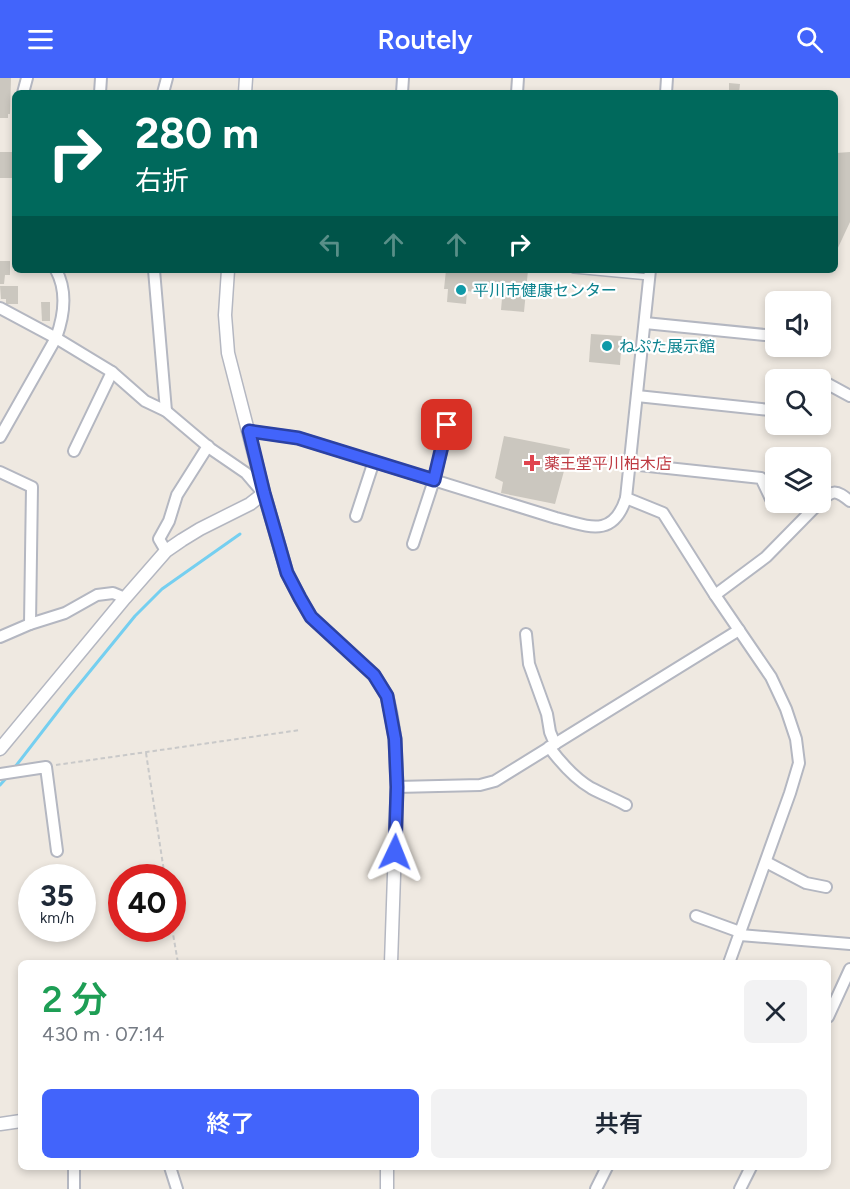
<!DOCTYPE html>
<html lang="ja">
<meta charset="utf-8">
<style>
body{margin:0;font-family:Figtree,"Noto Sans JP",sans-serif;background:#f2f2f3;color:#1f2937;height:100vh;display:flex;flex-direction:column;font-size:22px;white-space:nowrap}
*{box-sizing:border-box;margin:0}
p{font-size:20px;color:#747a83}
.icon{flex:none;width:33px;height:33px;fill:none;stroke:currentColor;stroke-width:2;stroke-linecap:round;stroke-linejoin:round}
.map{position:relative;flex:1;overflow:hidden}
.side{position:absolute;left:18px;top:882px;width:813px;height:210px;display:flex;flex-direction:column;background:#fff;border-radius:9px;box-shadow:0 3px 9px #0003}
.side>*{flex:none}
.top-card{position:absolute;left:12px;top:12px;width:826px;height:183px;border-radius:9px;box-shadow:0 3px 9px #0003;background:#00695c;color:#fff;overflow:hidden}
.fabs{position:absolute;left:765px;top:213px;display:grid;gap:12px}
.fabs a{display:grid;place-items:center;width:66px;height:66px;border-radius:9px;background:#fff;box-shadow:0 3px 9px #0003;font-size:30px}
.speed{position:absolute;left:18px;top:786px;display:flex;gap:12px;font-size:30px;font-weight:700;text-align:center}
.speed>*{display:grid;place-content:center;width:78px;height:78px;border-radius:50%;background:#fff;box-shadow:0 3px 9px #0003;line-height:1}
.speed small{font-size:15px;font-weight:400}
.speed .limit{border:9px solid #d22;background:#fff;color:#111}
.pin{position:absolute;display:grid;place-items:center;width:51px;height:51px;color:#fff;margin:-26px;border-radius:12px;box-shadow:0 3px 9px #0006}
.me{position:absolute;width:66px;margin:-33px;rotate:2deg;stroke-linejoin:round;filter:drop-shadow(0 0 4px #0008)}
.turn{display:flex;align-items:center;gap:21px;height:126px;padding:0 24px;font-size:27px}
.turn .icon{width:78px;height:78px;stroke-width:2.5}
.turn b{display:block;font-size:42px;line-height:51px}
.lanes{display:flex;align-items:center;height:57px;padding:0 24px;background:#0003;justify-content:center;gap:30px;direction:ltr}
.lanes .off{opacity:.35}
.round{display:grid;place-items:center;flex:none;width:63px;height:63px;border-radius:9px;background:#f2f2f3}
.head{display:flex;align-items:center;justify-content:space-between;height:102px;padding:0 24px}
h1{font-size:36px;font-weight:600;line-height:45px;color:#1e9e55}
.primary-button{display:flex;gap:12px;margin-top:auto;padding:12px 24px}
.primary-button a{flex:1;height:69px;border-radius:9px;background:#4264fb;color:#fff;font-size:24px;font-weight:600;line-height:69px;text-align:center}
.primary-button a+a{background:#f2f2f3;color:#1f2937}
header{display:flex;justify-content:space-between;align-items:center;height:78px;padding:0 24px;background:#4264fb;color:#fff;font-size:27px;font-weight:600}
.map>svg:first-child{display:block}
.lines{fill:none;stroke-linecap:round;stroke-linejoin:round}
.stream{stroke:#75cff0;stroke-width:3}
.building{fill:#cbc7bf}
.service-casing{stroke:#b4b7c1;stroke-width:8}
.minor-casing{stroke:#b4b7c1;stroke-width:14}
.tertiary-casing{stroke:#b4b7c1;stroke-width:15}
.path{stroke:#c9c9c9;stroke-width:2;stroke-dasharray:4.5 3;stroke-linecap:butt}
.service{stroke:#fff;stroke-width:5}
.minor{stroke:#fff;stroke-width:10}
.tertiary{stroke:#fff;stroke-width:12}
.route-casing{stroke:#2b41a3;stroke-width:15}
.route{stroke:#4264fb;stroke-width:10}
.culture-dot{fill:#0f9aa8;stroke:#fff;stroke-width:2}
.health-dot{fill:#e0444e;stroke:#fff;stroke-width:2}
.labels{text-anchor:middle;stroke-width:4.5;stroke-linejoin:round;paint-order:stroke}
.culture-label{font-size:16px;fill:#0d838f;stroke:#fff;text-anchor:start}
.health-label{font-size:16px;fill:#be3a42;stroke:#fff;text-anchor:start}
</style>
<header><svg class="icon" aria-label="menu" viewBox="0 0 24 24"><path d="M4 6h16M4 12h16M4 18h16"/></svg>Routely<svg class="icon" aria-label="search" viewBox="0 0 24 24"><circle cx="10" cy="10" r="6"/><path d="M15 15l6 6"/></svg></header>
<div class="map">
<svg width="850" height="1111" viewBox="0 0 850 1111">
<rect width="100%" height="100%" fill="#efe9e1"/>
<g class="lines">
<g class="stream">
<path d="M 15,689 L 69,619 L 135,538 L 162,511 L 240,456"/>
<path d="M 0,707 L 9,697"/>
</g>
</g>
<g class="building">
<path d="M 0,0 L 11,0 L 10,36 L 8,36 L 8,40 L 0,40 Z"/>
<path d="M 729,5 L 740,6 L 739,15 L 729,15 Z"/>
<rect x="0" y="74" width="13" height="26"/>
<path d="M 850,74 L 850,144 L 836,174 L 836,75 Z"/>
<path d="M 0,183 L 10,183 L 10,197 L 5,197 L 4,206 L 0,206 Z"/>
<path d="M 446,192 L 528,192 L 524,234 L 501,232 L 503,209 L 475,206 L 474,214 L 467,213 L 466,226 L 447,224 L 448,211 L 444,211 Z"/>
<path d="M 0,208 L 18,208 L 18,226 L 6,226 L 6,221 L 1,221 Z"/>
<path d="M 41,224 L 50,224 L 50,243 L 42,243 Z"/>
<path d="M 591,256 L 622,258 L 620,287 L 589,284 Z"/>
<path d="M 504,358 L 570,371 L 555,426 L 501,415 L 503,404 L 495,400 Z"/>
</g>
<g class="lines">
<defs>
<path id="service" d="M 574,192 L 649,199"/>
<g id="minor">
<path d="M 23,15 L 27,0"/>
<path d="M 100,15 L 101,0"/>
<path d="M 163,15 L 167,0"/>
<path d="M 402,15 L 403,0"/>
<path d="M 517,15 L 518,0"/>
<path d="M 666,15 L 667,0"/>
<path d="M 154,192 L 166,333"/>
<path d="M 0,230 L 56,260 L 112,294 L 145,323 L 166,333 L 211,371 L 246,395 L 263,415"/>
<path d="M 645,245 L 765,257"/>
<path d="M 826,305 L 850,318"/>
<path d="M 637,318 L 770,332"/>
<path d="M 249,353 L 298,360 L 556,440 C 588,448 613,461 626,420 L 650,192"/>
<path d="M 0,359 L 56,260 C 64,238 68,214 56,192"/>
<path d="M 74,373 L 112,294"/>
<path d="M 630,386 L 761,400 L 771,421"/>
<path d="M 0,394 L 32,409 L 30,546"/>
<path d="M 626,420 L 663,435 L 715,517 L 771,599 L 786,631 L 796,661 L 799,685 L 790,715 L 729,885"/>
<path d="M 820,424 C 833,411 836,412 850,423"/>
<path d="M 356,438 L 374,383"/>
<path d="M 413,466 L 434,402 L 452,329"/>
<path d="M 166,473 L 159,461 L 169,443 L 177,417 L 208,368"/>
<path d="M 715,517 L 766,479 L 820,424"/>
<path d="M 526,556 L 529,586 L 547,636 L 550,654 L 555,666"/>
<path d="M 0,559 L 30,546 L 65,535 L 97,517 L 113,515 L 125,520"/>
<path d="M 549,669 C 561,685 574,700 591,710 C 602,716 615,721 626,727"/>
<path d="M 0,696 L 46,689 L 57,773"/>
<path d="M 397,709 L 480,707 L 495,703 L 739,552"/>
<path d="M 766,784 L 806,805 L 826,809"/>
<path d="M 696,838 L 740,854"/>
<path d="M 740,857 L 850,866"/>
<path d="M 828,939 L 850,891"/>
<path d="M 170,1089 L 177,1111"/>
<path d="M 74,1111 L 74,1089"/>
<path d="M 596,1111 L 607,1089"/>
<path d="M 740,1111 L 751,1089"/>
</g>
<g id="tertiary">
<path d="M 245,15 L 246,0"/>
<path d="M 228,192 L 225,237 L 228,275 L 264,415 L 287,495 L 300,520 L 311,539 L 374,597 L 387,618 L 391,636 L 395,661 L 397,709 L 391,885"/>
<path d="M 0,671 L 125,520 L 166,473 L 182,462 L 200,451 L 250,426 L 264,415"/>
<path d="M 0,1046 L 21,1043"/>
<path d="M 387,1089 L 387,1111"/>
</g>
</defs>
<use href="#service" class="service-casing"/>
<use href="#minor" class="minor-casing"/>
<use href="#tertiary" class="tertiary-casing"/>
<g class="path">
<path d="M 146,675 L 165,800"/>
<path d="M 56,687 L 300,652"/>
<path d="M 172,850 L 178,885"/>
</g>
<use href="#service" class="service"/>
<use href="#minor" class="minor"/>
<use href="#tertiary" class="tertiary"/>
</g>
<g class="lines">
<defs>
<path id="route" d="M 395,774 L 397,709 L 395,661 L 387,618 L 374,597 L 311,539 L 300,520 L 287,495 L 279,467 L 264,415 L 249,353 L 298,360 L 434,402 L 447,347"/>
</defs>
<use href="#route" class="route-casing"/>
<use href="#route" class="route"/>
</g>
<g class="culture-dot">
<circle cx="461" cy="212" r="6"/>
<circle cx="607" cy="268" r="6"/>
</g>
<path class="health-dot" d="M529 376h6v6h6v6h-6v6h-6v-6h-6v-6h6z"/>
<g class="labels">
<g class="culture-label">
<text x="473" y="218">平川市健康センター</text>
<text x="619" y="274">ねぷた展示館</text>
</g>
<g class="health-label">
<text x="544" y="391">薬王堂平川柏木店</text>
</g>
</g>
</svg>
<div class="fabs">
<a><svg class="icon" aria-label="sound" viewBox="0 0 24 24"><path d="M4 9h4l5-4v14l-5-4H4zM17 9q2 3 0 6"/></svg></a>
<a><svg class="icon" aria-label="search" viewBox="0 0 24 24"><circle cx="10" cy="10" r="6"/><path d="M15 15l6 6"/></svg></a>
<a><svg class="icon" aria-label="layers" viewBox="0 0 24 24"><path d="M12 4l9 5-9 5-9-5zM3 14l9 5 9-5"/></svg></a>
</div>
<div class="speed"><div>35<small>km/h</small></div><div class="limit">40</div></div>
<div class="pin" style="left:447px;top:347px;background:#d93025"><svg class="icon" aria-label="arrive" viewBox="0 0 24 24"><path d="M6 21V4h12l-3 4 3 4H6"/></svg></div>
<svg class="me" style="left:395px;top:774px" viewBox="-20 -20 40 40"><path d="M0-17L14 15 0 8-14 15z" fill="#4264fb" stroke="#fff" stroke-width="4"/></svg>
<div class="top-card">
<div class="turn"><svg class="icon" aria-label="right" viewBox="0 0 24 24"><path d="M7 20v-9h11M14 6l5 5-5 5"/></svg><div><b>280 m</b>右折</div></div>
<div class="lanes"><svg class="icon off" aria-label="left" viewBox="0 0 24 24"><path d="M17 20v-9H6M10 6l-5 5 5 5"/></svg><svg class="icon off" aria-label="ahead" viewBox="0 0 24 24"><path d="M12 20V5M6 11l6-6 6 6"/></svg><svg class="icon off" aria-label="ahead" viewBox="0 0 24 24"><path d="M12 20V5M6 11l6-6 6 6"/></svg><svg class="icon" aria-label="right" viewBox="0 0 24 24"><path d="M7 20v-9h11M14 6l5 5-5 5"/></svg></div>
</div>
<section class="side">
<div class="head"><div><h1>2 分</h1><p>430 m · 07:14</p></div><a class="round"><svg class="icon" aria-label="close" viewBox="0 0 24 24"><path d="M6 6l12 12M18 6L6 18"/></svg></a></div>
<div class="primary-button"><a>終了</a><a>共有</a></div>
</section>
</div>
